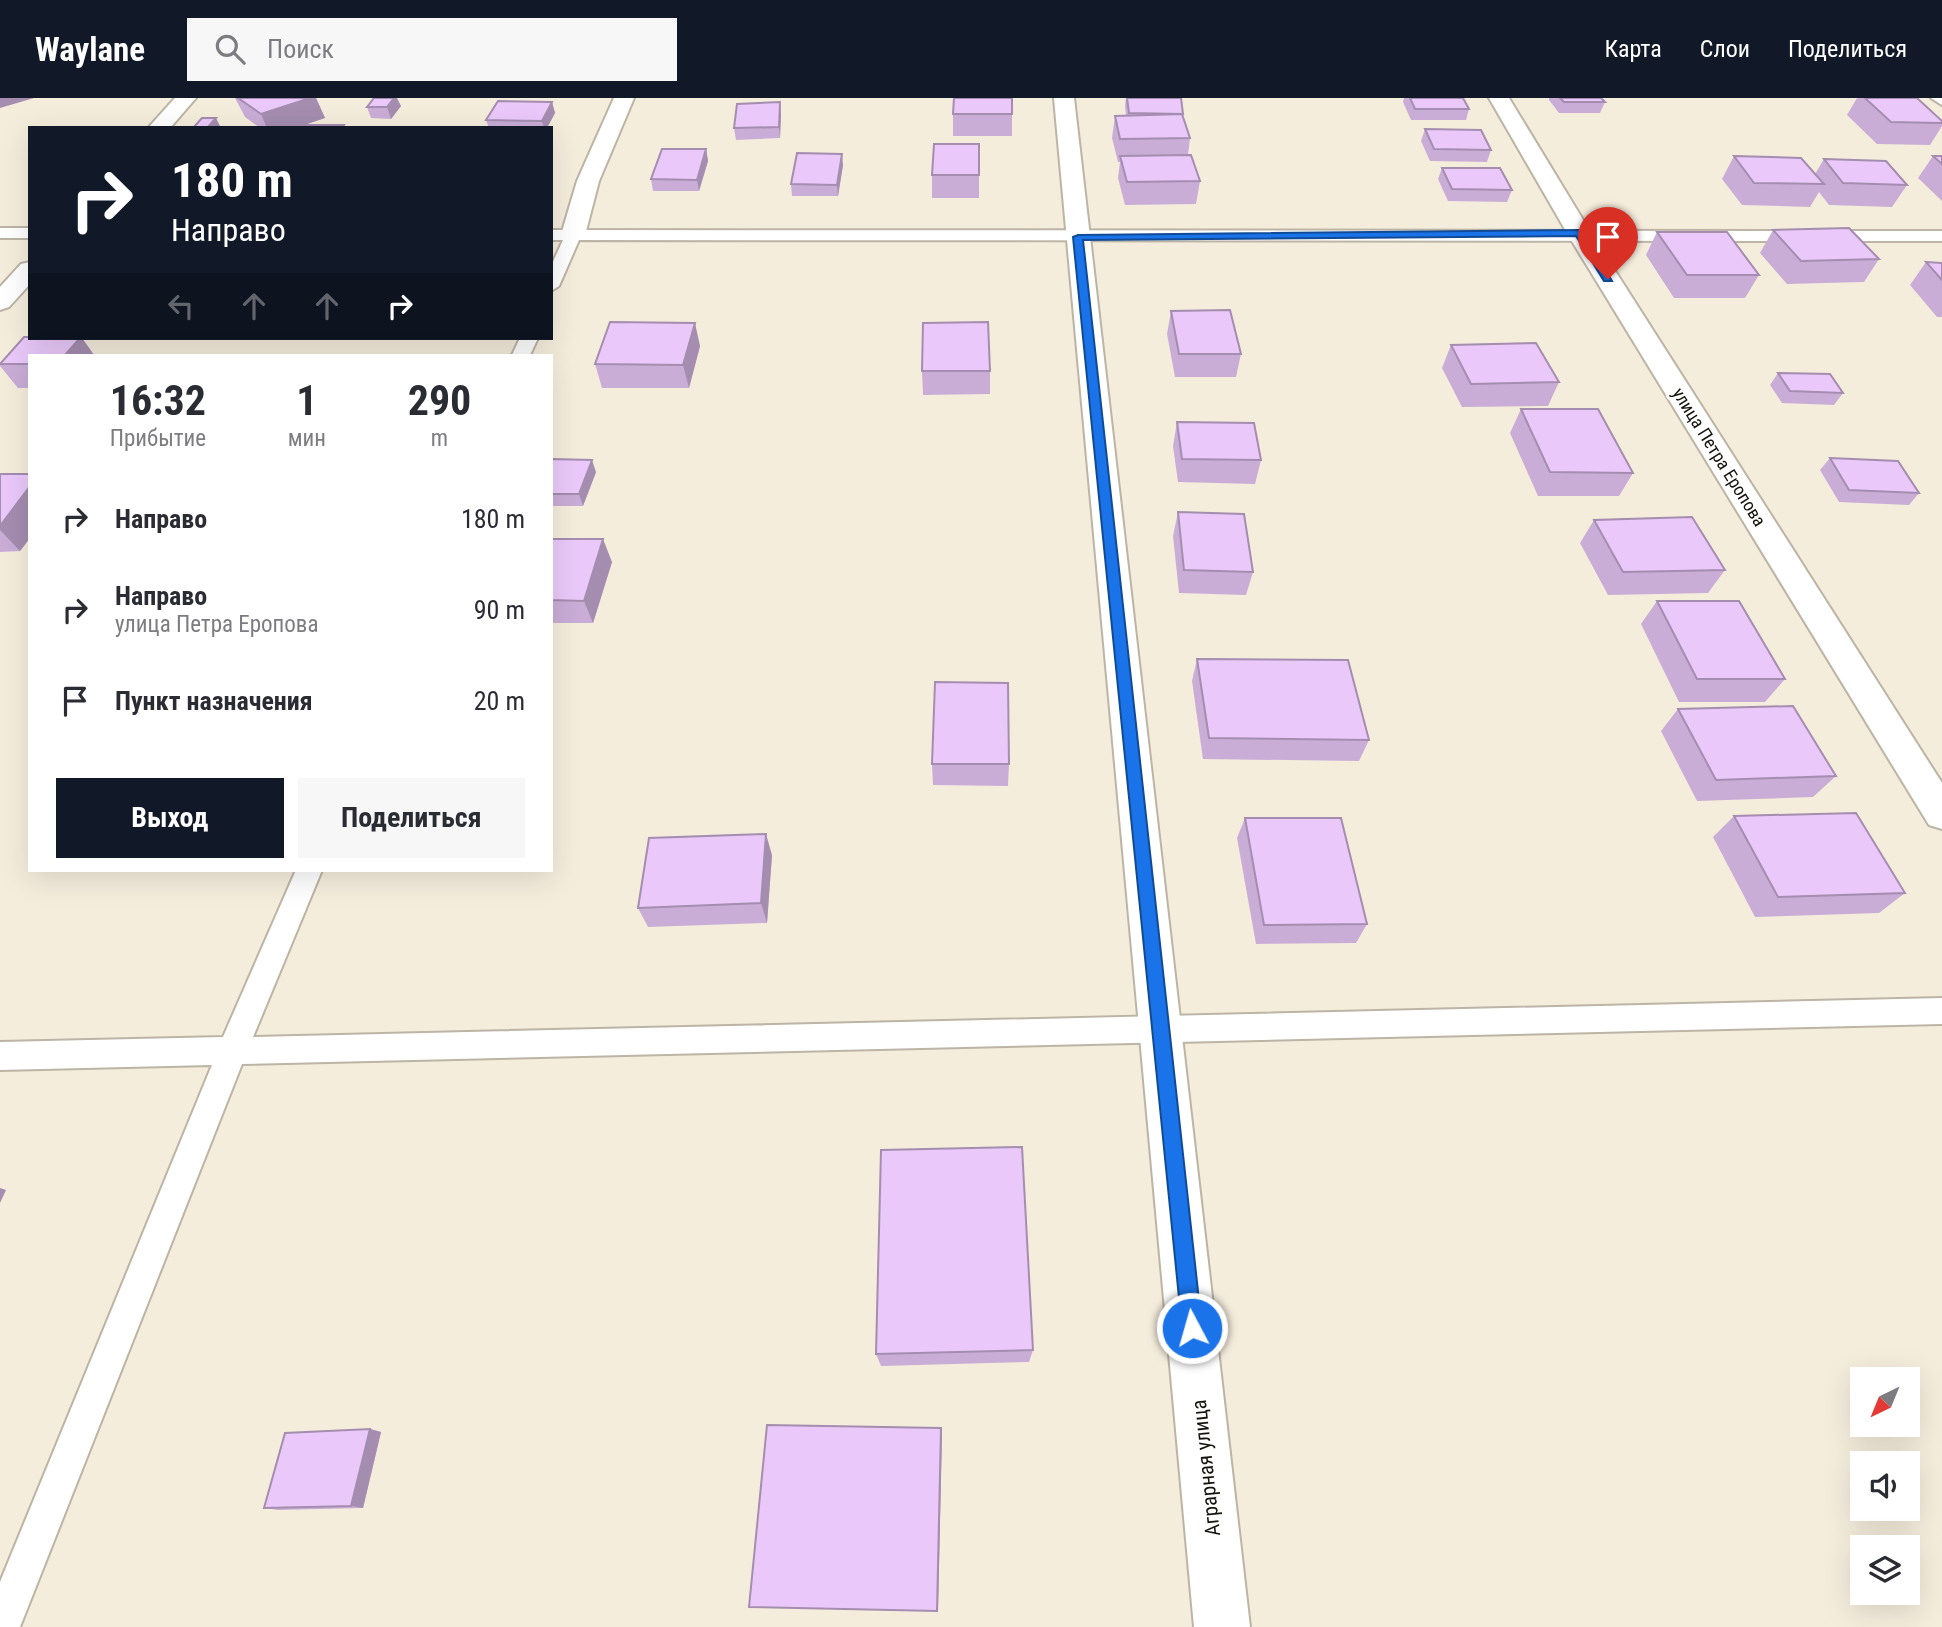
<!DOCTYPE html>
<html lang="ru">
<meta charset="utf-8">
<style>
body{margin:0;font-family:"Roboto Condensed",sans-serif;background:#f7f7f7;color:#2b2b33;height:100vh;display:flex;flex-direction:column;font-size:26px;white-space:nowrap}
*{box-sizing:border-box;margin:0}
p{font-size:23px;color:#7c7c81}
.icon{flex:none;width:38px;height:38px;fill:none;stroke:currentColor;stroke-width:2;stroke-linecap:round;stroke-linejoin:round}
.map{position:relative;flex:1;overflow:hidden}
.details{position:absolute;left:28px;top:256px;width:525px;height:518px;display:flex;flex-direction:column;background:#fff;border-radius:0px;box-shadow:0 7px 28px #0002}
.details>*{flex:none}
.hud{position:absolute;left:28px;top:28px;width:525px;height:214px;border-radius:0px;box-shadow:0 7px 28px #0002;background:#111827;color:#fff;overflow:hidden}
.needle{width:46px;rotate:223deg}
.fabs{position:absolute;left:1850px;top:1269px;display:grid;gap:14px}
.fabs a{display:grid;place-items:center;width:70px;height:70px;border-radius:0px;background:#fff;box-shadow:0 7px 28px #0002;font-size:35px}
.pin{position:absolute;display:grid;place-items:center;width:60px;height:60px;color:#fff;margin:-72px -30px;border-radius:50% 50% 50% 0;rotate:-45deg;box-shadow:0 0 7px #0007}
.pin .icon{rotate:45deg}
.me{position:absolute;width:77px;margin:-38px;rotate:354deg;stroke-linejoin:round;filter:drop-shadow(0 0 5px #0008)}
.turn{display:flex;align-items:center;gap:24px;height:147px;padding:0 28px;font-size:32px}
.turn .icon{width:91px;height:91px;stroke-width:2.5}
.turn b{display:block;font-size:49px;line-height:60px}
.lanes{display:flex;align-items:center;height:66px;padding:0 28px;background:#0003;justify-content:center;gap:35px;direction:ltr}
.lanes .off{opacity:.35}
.eta{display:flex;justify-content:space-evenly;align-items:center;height:119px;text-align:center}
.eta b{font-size:42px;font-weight:700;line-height:49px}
.button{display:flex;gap:14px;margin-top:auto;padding:14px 28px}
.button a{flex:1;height:80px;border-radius:0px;background:#111827;color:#fff;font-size:28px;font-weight:700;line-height:80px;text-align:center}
.button a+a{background:#f7f7f7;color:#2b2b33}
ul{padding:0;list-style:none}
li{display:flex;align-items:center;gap:21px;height:91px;padding:0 28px}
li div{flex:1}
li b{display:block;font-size:26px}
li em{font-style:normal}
header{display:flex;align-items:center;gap:42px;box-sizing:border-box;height:98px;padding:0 35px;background:#111827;color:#fff}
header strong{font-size:33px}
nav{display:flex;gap:38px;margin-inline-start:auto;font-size:24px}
.search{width:490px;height:63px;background:#f7f7f7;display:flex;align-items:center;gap:18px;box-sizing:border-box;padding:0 24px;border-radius:0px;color:#7c7c81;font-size:26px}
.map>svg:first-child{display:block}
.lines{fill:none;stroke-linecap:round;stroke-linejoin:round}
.lane-casing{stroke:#bcb4a4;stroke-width:4}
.street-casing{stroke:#bcb4a4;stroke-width:4}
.lane{fill:#fff;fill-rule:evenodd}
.street{fill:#fff;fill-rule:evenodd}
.wall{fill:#c9add7}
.shaded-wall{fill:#a48daf}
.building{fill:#eac9fa;stroke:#a48daf;stroke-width:2}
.route{fill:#1a73e8;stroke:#114b97;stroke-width:2}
.labels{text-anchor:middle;stroke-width:6;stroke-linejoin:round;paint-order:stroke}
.far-street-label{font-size:18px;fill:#17140e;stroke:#fff}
.street-label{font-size:21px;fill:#17140e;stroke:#fff}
</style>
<header>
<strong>Waylane</strong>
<div class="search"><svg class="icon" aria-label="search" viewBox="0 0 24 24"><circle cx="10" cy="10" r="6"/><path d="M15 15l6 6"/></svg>Поиск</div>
<nav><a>Карта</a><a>Слои</a><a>Поделиться</a></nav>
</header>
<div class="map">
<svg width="1942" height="1529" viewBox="0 0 1942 1529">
<rect width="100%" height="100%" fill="#f5eddc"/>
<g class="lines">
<defs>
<g id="lane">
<rect x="0" y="130" width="30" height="10"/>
<path d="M 551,132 L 1942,133 L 1942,143 L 579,142 L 559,188 L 551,193 L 551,168 L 563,142 L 551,142 Z"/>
<path d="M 520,240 L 538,240 L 530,257 L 512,257 Z"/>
<path d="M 296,772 L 322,772 L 253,939 L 1942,900 L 1942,926 L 242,966 L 20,1529 L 0,1529 L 0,1484 L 212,967 L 0,972 L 0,944 L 223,939 Z"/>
</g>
<g id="street">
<path d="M 175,0 L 196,0 L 170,30 L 148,30 Z"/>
<path d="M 614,0 L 634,0 L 599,83 L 585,137 L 581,142 L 565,142 L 561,137 L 577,83 Z"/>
<path d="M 1054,0 L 1074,0 L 1250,1529 L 1194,1529 Z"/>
<path d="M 1489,0 L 1509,0 L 1591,135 L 1942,685 L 1942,731 L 1929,727 L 1567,135 Z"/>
<path d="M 1931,0 L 1942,0 L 1942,7 Z"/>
<path d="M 30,164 L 30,186 L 9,209 L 0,212 L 0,189 L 21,166 Z"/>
</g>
</defs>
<use href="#lane" class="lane-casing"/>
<use href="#street" class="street-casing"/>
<use href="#lane" class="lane"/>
<use href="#street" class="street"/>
</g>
<g class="wall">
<path d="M 235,0 L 316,0 L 325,20 L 304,27 L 344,27 L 346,30 L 260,30 L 245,19 Z"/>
<path d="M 1012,0 L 1012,38 L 953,38 L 953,16 Z"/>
<path d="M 1126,0 L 1181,0 L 1183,19 L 1190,40 L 1188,57 L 1200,83 L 1196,106 L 1125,107 L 1118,80 L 1120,64 L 1118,64 L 1112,40 L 1115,18 L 1126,17 L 1125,8 Z"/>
<path d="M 1404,0 L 1463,0 L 1469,11 L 1466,22 L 1411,22 L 1403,4 Z"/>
<path d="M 1549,0 L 1601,0 L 1605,4 L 1600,15 L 1559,15 L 1549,2 Z"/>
<path d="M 1857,0 L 1917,0 L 1942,23 L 1942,28 L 1930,47 L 1877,46 L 1847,17 Z"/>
<path d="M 552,4 L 555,15 L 547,30 L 489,30 L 486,22 Z"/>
<path d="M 401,8 L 391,21 L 371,20 L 367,9 Z"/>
<path d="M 781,16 L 780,40 L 736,42 L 734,30 Z"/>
<path d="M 1425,31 L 1491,52 L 1487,64 L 1430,63 L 1421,43 Z"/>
<path d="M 979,46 L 979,100 L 932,100 L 932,77 Z"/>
<path d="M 706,51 L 708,63 L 699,93 L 653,93 L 651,81 Z"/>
<path d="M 1734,58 L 1815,76 L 1824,61 L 1907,87 L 1892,109 L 1829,107 L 1819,94 L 1810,109 L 1742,107 L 1722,81 Z"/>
<path d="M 1933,58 L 1942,58 L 1942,103 L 1918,80 Z"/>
<path d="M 843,67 L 838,98 L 792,98 L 791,86 Z"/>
<path d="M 1442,70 L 1512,92 L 1507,104 L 1448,103 L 1438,81 Z"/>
<path d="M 1773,132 L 1879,161 L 1864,184 L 1787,186 L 1760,155 Z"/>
<path d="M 1657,134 L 1759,177 L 1745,200 L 1674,200 L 1646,157 Z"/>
<path d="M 1926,164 L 1942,165 L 1942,219 L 1937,219 L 1910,187 Z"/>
<path d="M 1171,213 L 1241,256 L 1236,279 L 1175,279 L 1167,236 Z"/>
<path d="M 82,240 L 94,257 L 30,257 L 30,290 L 18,290 L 0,268 L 0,265 Z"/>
<path d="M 1451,247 L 1559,284 L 1548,308 L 1462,309 L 1442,270 Z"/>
<path d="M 700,248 L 689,290 L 602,290 L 595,266 Z"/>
<path d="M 922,273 L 990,273 L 990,296 L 923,297 Z"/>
<path d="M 1778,275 L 1843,295 L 1834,307 L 1782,305 L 1770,287 Z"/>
<path d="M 1521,311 L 1633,375 L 1619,398 L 1538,398 L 1510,335 Z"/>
<path d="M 1177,324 L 1261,362 L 1255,386 L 1178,384 L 1173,348 Z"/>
<path d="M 1830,360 L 1919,395 L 1909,407 L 1839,404 L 1820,372 Z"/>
<path d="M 551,361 L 596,374 L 583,408 L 551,408 Z"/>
<path d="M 0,376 L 30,376 L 30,440 L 20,453 L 0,454 Z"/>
<path d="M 1178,414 L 1253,474 L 1246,497 L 1179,495 L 1173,438 Z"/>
<path d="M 1594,422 L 1725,472 L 1708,495 L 1608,497 L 1580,445 Z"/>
<path d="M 551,441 L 612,464 L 593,525 L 551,525 Z"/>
<path d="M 1657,503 L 1785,581 L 1765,604 L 1679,604 L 1641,526 Z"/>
<path d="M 1197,561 L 1369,642 L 1359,663 L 1203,661 L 1192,583 Z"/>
<path d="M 1678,611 L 1836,678 L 1813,699 L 1697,703 L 1661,633 Z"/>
<path d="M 932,666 L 1009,666 L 1008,688 L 933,687 Z"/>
<path d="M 1734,718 L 1905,795 L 1879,815 L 1755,819 L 1713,739 Z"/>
<path d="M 1245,720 L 1367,826 L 1356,845 L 1256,846 L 1237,740 Z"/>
<path d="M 772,757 L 767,825 L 648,829 L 638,810 Z"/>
<path d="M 1033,1252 L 1029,1264 L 881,1268 L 876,1256 Z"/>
<path d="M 370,1331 L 381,1334 L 363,1410 L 278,1412 L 264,1410 Z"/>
</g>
<g class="shaded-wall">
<path d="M 0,0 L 34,0 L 0,10 Z"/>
<path d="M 310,0 L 316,0 L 325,20 L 295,30 L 267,30 L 261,16 Z"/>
<path d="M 394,0 L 397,0 L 401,8 L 391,21 L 387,9 Z"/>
<path d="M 552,4 L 555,15 L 547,30 L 544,30 L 542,23 Z"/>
<path d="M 780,4 L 781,16 L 780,40 L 779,29 Z"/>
<path d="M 216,20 L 221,30 L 207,30 Z"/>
<path d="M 706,51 L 708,63 L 699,93 L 697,82 Z"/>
<path d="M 842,56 L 843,67 L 838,98 L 837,87 Z"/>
<path d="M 695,225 L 700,248 L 689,290 L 683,267 Z"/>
<path d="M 80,240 L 82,240 L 94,257 L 65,257 Z"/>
<path d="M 592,362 L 596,374 L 583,408 L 579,396 Z"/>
<path d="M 30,388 L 30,440 L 20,453 L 0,432 L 0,428 Z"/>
<path d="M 603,441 L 612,464 L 593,525 L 584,503 Z"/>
<path d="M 766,736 L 772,757 L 767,825 L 761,805 Z"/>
<path d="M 0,1090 L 6,1092 L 0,1105 Z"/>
<path d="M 941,1330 L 942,1336 L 938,1513 L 937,1513 Z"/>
<path d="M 370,1331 L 381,1334 L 363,1410 L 351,1408 Z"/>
</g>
<g class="building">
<path d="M 238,0 L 310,0 L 261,16 Z"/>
<path d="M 374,0 L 394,0 L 387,9 L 367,9 Z"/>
<path d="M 954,0 L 1012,0 L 1012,16 L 953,16 Z"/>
<path d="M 1127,0 L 1181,0 L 1183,16 L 1129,15 Z"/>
<path d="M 1410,0 L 1463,0 L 1469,11 L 1415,11 Z"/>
<path d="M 1560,0 L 1601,0 L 1605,4 L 1564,4 Z"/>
<path d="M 1865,0 L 1917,0 L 1942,23 L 1942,25 L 1891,24 Z"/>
<path d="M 498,3 L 552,4 L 542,23 L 486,22 Z"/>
<path d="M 780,4 L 779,29 L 734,30 L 737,6 Z"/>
<path d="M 1182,16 L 1190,40 L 1120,41 L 1115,18 Z"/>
<path d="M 202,20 L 216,20 L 207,30 L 193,30 Z"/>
<path d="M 293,27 L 344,27 L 342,30 L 291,30 Z"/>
<path d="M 1425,31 L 1481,32 L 1491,52 L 1434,51 Z"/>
<path d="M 934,46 L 979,46 L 979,77 L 932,77 Z"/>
<path d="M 662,51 L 706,51 L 697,82 L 651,81 Z"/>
<path d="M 797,55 L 842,56 L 837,87 L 791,86 Z"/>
<path d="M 1191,57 L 1200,83 L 1127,84 L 1120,58 Z"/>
<path d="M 1734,58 L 1801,60 L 1824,86 L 1754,85 Z"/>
<path d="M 1933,58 L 1942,58 L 1942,66 Z"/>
<path d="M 1824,61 L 1886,63 L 1907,87 L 1843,85 Z"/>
<path d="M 1442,70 L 1500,70 L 1512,92 L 1452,91 Z"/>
<path d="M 1849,130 L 1879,161 L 1801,163 L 1773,132 Z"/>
<path d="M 1657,134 L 1727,134 L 1759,177 L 1687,177 Z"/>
<path d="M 1926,164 L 1942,165 L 1942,182 Z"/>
<path d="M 1230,212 L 1241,256 L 1179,256 L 1171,213 Z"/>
<path d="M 610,224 L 695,225 L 683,267 L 595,266 Z"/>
<path d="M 988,224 L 990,273 L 922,273 L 923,225 Z"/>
<path d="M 24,239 L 30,239 L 30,240 L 80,240 L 65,257 L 30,257 L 30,266 L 0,266 Z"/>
<path d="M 1536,245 L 1559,284 L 1471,286 L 1451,247 Z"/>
<path d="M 1778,275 L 1830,276 L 1843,295 L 1790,293 Z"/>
<path d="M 1521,311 L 1598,311 L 1633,375 L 1550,374 Z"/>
<path d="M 1177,324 L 1254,325 L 1261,362 L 1182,361 Z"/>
<path d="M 1830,360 L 1898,363 L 1919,395 L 1849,392 Z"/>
<path d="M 551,361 L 592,362 L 579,396 L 551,396 Z"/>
<path d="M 0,376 L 30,376 L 30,388 L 0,428 Z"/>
<path d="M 1178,414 L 1244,416 L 1253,474 L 1184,472 Z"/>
<path d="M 1692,419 L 1725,472 L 1623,474 L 1594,422 Z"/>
<path d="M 551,441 L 603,441 L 584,503 L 551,502 Z"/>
<path d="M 1657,503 L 1739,503 L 1785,581 L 1697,581 Z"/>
<path d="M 1197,561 L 1348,562 L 1369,642 L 1209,640 Z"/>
<path d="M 935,584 L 1008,585 L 1009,666 L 932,666 Z"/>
<path d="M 1793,608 L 1836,678 L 1716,682 L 1678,611 Z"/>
<path d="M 1856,715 L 1905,795 L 1778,799 L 1734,718 Z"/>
<path d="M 1245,720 L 1341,720 L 1367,826 L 1264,827 Z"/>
<path d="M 766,736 L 761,805 L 638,810 L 649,740 Z"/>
<path d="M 1022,1049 L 1033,1252 L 876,1256 L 881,1052 Z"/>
<path d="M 767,1327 L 941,1330 L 937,1513 L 749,1509 Z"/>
<path d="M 370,1331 L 351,1408 L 264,1410 L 285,1335 Z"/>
</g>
<path class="route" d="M 1579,132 L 1584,135 L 1612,183 L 1604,183 L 1576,138 L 1083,142 L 1202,1230 L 1199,1237 L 1192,1240 L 1185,1237 L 1182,1230 L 1073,139 L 1078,137 Z"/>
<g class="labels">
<g class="far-street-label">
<text transform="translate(1719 359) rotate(58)" y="6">улица Петра Еропова</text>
</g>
<g class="street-label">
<text transform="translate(1206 1370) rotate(-96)" y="7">Аграрная улица</text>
</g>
</g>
</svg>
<div class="fabs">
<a><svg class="needle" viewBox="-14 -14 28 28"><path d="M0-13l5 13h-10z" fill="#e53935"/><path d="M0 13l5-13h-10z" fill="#7c7c81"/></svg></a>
<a><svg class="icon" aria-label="sound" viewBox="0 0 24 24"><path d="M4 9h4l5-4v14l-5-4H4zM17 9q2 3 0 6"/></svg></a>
<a><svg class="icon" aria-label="layers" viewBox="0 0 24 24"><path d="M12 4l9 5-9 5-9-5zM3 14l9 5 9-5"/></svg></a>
</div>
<div class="pin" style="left:1608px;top:181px;background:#d93025"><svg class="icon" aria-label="arrive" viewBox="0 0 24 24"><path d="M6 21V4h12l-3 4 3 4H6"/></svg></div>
<svg class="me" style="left:1192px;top:1230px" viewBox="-20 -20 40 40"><circle r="17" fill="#1a73e8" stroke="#fff" stroke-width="3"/><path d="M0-11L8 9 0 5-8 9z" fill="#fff"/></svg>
<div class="hud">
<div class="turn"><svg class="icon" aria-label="right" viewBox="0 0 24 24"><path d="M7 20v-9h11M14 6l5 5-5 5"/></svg><div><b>180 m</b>Направо</div></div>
<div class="lanes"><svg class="icon off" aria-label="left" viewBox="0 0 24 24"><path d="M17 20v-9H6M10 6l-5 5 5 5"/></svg><svg class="icon off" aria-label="ahead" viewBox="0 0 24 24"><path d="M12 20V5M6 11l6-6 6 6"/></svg><svg class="icon off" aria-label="ahead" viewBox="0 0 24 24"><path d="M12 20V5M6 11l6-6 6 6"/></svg><svg class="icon" aria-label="right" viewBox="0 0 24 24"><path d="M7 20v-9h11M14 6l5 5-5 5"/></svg></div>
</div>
<section class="details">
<div class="eta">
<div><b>16:32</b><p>Прибытие</p></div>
<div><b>1</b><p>мин</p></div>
<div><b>290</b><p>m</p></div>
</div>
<ul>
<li><svg class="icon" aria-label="right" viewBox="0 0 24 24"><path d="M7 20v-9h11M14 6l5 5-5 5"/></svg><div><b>Направо</b></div><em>180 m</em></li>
<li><svg class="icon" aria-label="right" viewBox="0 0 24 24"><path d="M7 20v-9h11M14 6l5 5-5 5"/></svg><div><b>Направо</b><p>улица Петра Еропова</p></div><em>90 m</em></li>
<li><svg class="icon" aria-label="arrive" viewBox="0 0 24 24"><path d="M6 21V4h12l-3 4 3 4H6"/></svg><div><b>Пункт назначения</b></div><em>20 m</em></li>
</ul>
<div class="button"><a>Выход</a><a>Поделиться</a></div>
</section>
</div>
